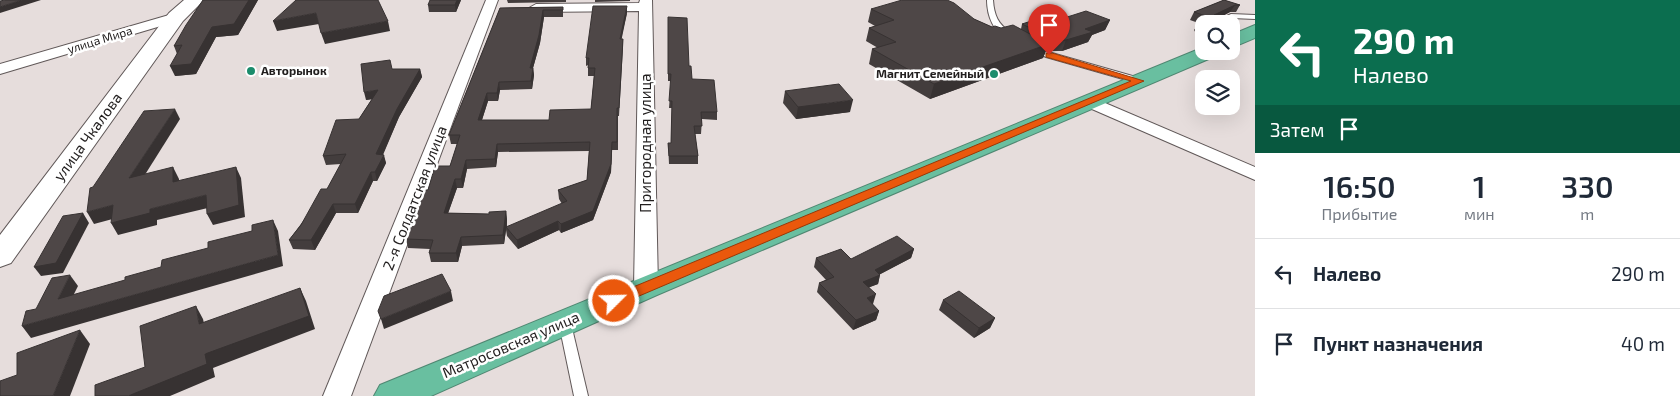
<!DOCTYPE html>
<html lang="ru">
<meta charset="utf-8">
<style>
body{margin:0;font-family:"Exo 2",sans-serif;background:#f2f2f3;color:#1f2937;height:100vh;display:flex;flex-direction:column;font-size:19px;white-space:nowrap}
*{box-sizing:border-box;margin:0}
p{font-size:16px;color:#747a83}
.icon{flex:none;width:28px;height:28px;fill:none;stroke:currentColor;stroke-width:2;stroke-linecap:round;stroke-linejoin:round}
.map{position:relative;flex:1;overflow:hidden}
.sheet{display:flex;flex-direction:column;background:#fff;width:425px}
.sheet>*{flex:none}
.top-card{background:#0b6e4f;color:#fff;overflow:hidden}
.tools{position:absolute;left:1195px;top:15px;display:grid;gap:10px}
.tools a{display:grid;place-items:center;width:45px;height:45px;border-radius:10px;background:#fff;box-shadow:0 5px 20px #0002;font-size:25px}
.pin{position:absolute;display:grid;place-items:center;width:42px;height:42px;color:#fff;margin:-51px -21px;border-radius:50% 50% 50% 0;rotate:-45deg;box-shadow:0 0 5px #0007}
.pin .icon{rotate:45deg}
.me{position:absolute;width:55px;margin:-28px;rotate:67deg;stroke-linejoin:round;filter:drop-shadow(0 0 4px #0008)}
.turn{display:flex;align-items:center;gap:18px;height:105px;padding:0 15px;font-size:22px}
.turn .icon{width:65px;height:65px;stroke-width:2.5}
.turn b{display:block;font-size:35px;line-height:42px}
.then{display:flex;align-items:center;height:48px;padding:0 15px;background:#0003;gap:10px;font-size:19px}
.eta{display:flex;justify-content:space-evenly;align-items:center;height:85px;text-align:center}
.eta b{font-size:30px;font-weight:600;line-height:35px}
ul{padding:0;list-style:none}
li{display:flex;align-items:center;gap:15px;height:70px;padding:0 15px;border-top:1px solid #e0e1e3}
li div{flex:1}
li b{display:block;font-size:19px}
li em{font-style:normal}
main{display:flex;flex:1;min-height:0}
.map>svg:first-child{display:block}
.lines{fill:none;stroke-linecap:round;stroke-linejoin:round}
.lane-casing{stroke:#605858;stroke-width:2}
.street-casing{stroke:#605858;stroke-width:2}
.secondary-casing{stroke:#605858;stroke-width:2}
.highway-casing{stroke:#508772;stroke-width:2}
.lane{fill:#fff;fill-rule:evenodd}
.street{fill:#fff;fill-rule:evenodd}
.secondary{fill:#fff;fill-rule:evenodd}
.highway{fill:#69bfa0;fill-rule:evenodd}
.wall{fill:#433d3d;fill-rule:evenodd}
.shaded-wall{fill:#373232}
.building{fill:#4e4747;stroke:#373232}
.route{fill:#ea580c;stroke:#983908}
.poi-dot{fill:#1b8c6c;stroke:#fff;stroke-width:2}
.labels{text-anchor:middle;stroke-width:5;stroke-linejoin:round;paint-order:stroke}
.far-street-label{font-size:12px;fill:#211e1e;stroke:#fff}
.far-poi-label{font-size:12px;font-weight:bold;fill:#211e1e;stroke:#fff;text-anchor:start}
.street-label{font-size:15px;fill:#211e1e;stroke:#fff}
</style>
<main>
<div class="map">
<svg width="1255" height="396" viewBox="0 0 1255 396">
<rect width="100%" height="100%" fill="#e6dddc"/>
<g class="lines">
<defs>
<g id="lane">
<path d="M 987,0 L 993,0 C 994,15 998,25 1011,32 L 1011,36 C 993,36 987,14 987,0 Z"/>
<path d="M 1231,14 L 1255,15 L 1255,19 L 1232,18 L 1220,24 L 1211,24 Z"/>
<path d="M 1204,26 L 1204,39 L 1201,39 L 1195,30 Z"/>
<path d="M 1031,45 L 1037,45 L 1052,53 L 1143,79 L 1144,81 L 1143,83 L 1137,83 L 1046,57 L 1031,49 Z"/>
<path d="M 565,319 L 569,321 L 571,324 L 588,396 L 574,396 L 559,324 L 561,321 Z"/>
</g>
<g id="street">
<path d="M 0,0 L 9,0 L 8,3 L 0,5 Z"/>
<path d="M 486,0 L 498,0 L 351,396 L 323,396 Z"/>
<path d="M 640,0 L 652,0 L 658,287 L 654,293 L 646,295 L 638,293 L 634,287 L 639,11 L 536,12 L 529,8 L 536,4 L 639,3 Z"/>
<path d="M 176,13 L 181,14 L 183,17 L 181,20 L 0,74 L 0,64 Z"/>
<path d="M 1091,97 L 1255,167 L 1255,180 L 1085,106 L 1083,102 L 1085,98 Z"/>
</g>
<path id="secondary" d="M 184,0 L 204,0 L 183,21 L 11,263 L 0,267 L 0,235 L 169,13 Z"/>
<g id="highway">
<path d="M 1255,25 L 1255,38 L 1231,48 L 1231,35 Z"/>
<path d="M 1204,47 L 1204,51 L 1221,51 L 1218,55 L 657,295 L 431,396 L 374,396 L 380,385 Z"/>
</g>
</defs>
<use href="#lane" class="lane-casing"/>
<use href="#street" class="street-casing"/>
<use href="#secondary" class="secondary-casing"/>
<use href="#highway" class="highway-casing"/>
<use href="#lane" class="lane"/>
<use href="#street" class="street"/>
<use href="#secondary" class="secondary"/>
<use href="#highway" class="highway"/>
</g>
<g class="wall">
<path d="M 203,0 L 258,0 L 238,35 L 216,37 L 196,74 L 175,76 L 177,54 L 174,46 Z"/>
<path d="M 461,0 L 456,12 L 429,12 L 428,5 Z"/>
<path d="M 507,0 L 566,0 L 566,2 L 508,3 Z"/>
<path d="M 595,0 L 630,0 L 630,1 L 595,2 Z"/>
<path d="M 1224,0 L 1240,5 L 1236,12 L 1230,12 L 1219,18 L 1219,24 L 1204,24 L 1204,25 L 1190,20 L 1194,12 Z"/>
<path d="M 563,7 L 563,17 L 544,17 L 540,43 L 533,68 L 534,75 L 532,89 L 500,90 L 498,101 L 488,101 L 482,120 L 549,120 L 591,109 L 594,76 L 588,76 L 588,65 L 586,66 L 586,58 L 627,13 L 621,39 L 623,39 L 623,47 L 619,116 L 618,116 L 618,150 L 612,150 L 611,172 L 593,220 L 561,233 L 559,230 L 518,249 L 507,236 L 506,230 L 504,244 L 462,246 L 458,262 L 431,262 L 429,253 L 430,249 L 408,248 L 406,239 L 428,190 L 450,166 L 457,144 L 451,144 L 449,135 L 500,8 ZM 589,151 L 587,180 L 558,190 L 559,199 L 562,204 L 507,227 L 507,220 L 506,211 L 489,214 L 448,213 L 457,188 L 463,188 L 467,169 L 496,167 L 498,152 Z"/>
<path d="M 871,9 L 974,19 L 992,27 L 1001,28 L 1021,29 L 1022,24 L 1061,19 L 1110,20 L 1105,30 L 1092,35 L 1088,42 L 1062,51 L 1053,51 L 1047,48 L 1043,58 L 930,99 L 869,64 L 872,49 L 878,48 L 866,41 L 869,28 L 875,26 L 868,22 Z"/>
<path d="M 668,17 L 689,66 L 692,79 L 717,112 L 717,120 L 702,119 L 701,134 L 695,134 L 698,156 L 698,164 L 669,164 L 668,143 L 671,143 L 672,108 L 669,108 L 671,81 L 668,81 Z"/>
<path d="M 392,69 L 420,69 L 422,77 L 399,117 L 383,155 L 386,163 L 377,181 L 373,181 L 358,213 L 336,213 L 315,250 L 293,249 L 289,240 L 327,189 L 341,164 L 326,165 L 323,156 L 359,119 L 372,99 L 366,100 Z"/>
<path d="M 785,91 L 850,112 L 796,119 L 783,103 Z"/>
<path d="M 914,249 L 911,258 L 880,274 L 878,284 L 869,287 L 873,304 L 872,304 L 879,311 L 876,320 L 853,330 L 817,292 L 819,283 L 826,280 L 814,267 L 816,258 L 851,259 Z"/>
<path d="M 943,300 L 995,318 L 990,328 L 974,338 L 939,310 Z"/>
</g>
<g class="shaded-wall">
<path d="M 22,0 L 41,0 L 0,13 L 0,7 Z"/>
<path d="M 249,0 L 258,0 L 238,35 L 216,37 L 196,74 L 175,76 L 170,66 L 212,27 Z"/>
<path d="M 457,0 L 461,0 L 456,12 L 455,5 Z"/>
<path d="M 1235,5 L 1230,12 L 1216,19 L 1214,15 Z"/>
<path d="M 627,6 L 627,13 L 620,47 L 620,39 Z"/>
<path d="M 543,10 L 544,17 L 540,43 L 533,68 L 534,75 L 532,89 L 530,68 Z"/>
<path d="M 316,13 L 319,24 L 277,31 L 273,21 Z"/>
<path d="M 1222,18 L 1219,24 L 1216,24 L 1218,20 Z"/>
<path d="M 1110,20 L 1105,30 L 1092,35 L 1088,42 L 1062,51 L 1066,40 L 1085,29 Z"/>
<path d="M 388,21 L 390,31 L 325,44 L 321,33 Z"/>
<path d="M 1049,44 L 1043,58 L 930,99 L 934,84 Z"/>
<path d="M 420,69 L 422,77 L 399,117 L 379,163 L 376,154 L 397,109 Z"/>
<path d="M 499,82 L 500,90 L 498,101 L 497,93 Z"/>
<path d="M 378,90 L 380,98 L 366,100 L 364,92 Z"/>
<path d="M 487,93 L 488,101 L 479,129 L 478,120 Z"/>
<path d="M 853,100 L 850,112 L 796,119 L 798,107 Z"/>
<path d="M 175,109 L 180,119 L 136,189 L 129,178 Z"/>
<path d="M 612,142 L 611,172 L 593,220 L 561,233 L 561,224 Z"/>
<path d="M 497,144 L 498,152 L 496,167 L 495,159 Z"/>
<path d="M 384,155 L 386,163 L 377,181 L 375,172 Z"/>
<path d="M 466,160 L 467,169 L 463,188 L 461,179 Z"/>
<path d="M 173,167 L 179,179 L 179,193 L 173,182 Z"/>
<path d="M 236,167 L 241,178 L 245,217 L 213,225 L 207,214 Z"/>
<path d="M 371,172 L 373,181 L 358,213 L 355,204 Z"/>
<path d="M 455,179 L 457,188 L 445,222 L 444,213 Z"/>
<path d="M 206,195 L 212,207 L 157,220 L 157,225 L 118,235 L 111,223 L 150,209 Z"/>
<path d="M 333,204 L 336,213 L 315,250 L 311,240 Z"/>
<path d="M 113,205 L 120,217 L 94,224 L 87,212 Z"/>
<path d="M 506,211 L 507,220 L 506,228 L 506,227 L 506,230 L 504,244 L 503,235 Z"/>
<path d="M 83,213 L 89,223 L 63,273 L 41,276 L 34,267 Z"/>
<path d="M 273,220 L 278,231 L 283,266 L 31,338 L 22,326 L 278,255 Z"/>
<path d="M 558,221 L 559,230 L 518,249 L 517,240 Z"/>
<path d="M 461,237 L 462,246 L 458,262 L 456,253 Z"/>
<path d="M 914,249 L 911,258 L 875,277 L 880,275 L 878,284 L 860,291 L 863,282 L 875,270 Z"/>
<path d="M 70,275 L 78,286 L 66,310 L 58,299 Z"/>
<path d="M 300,288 L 306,301 L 315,329 L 213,368 L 215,377 L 170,396 L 128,396 L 205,354 Z"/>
<path d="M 451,291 L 453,301 L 384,329 L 381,319 Z"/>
<path d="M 876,294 L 873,304 L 864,307 L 867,298 Z"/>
<path d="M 196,306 L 203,319 L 207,337 L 199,324 Z"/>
<path d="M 879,311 L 876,320 L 853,330 L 856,320 Z"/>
<path d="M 995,318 L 990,328 L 974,338 L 979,328 Z"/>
<path d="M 80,330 L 90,344 L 70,396 L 53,396 Z"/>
</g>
<g class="building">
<path d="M 5,0 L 22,0 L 0,7 L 0,1 Z"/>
<path d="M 203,0 L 249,0 L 234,24 L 212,27 L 191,64 L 170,66 L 182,45 L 174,46 L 186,25 Z"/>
<path d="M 296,0 L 378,0 L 388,21 L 321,33 L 316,13 L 273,21 Z"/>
<path d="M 430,0 L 457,0 L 455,5 L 428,5 Z"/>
<path d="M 902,0 L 947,0 L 954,3 L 974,19 L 992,27 L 995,26 L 1001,28 L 1013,25 L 1049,44 L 934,84 L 872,49 L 896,42 L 869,28 L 894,20 L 871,9 Z"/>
<path d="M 1224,0 L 1240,5 L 1235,5 L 1214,15 L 1215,18 L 1222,18 L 1218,20 L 1194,12 Z"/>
<path d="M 593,6 L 627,6 L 620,39 L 623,39 L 619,108 L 617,108 L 617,142 L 612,142 L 611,164 L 593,211 L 561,224 L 558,221 L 517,240 L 506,227 L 567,201 L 558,190 L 587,180 L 590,142 L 497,144 L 495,159 L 466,160 L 461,179 L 455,179 L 444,213 L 489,214 L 489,212 L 506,211 L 503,235 L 461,237 L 456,253 L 429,253 L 433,240 L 406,239 L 425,190 L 428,190 L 435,166 L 450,166 L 460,135 L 449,135 L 500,8 L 563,7 L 563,10 L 543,10 L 539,35 L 530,68 L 533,68 L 531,81 L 499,82 L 497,93 L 487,93 L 478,120 L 549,120 L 550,110 L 591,109 L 595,68 L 588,68 L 589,58 L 586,58 Z"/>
<path d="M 1086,11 L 1110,20 L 1085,29 L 1093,32 L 1066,40 L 1057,41 L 1022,24 L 1050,15 L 1061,19 Z"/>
<path d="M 668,17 L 687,18 L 689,66 L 691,66 L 692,79 L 714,80 L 717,112 L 701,112 L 702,126 L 694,126 L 698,156 L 669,156 L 668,143 L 671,143 L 672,101 L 669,101 L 671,74 L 668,74 Z"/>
<path d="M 390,60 L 392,69 L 420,69 L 397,109 L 376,154 L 384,155 L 375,172 L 371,172 L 355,204 L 333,204 L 311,240 L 289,240 L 301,225 L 321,189 L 327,189 L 346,154 L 323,156 L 336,120 L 359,119 L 378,90 L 364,92 L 361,64 Z"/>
<path d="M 839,84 L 853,100 L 798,107 L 785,91 Z"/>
<path d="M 175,109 L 129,178 L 173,167 L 173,182 L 236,167 L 239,205 L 207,214 L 206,195 L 150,209 L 150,213 L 111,223 L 113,205 L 87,212 L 90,188 L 93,187 L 144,111 Z"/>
<path d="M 83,213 L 56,263 L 34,267 L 63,216 Z"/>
<path d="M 273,220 L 278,255 L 22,326 L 26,311 L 36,309 L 52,278 L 70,275 L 58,299 L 125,280 L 125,277 L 161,267 L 162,260 L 208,248 L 208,242 L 252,231 L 252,225 Z"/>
<path d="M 897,236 L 914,249 L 875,270 L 880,275 L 863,282 L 876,294 L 867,298 L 879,311 L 856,320 L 819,283 L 834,277 L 816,258 L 841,249 L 851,259 Z"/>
<path d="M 442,274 L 451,291 L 381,319 L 378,311 L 384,296 Z"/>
<path d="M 300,288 L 309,316 L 205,354 L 207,364 L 128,396 L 95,396 L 95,385 L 145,367 L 140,326 L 196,306 L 199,324 Z"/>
<path d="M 959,291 L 995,318 L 979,328 L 943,300 Z"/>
<path d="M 80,330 L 53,396 L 0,396 L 0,381 L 17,375 L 17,353 Z"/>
</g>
<path class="route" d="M 1046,53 L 1052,53 L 1144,81 L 618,305 L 609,305 L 607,301 L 609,297 L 1131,81 L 1046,57 Z"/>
<g class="poi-dot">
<circle cx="251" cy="71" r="5"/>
<circle cx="994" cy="74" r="5"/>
</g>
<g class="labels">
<g class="far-street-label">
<text transform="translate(100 40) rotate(-17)" y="4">улица Мира</text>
</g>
<g class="far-poi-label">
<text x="261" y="75">Авторынок</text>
<text x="984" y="78" text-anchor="end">Магнит Семейный</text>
</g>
<g class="street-label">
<text transform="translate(88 137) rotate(-54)" y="5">улица Чкалова</text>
<text transform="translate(646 143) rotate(-90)" y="5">Пригородная улица</text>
<text transform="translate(415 198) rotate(-69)" y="5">2-я Солдатская улица</text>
<text transform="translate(511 345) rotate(-23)" y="5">Матросовская улица</text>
</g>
</g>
</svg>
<div class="tools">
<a><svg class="icon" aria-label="search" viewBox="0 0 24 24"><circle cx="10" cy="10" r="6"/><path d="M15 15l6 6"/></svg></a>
<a><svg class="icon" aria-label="layers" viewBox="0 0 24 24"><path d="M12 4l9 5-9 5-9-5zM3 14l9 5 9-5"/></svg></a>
</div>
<div class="pin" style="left:1049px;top:55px;background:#d93025"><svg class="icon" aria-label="arrive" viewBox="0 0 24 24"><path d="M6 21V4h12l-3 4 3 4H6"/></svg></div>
<svg class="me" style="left:614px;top:301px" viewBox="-20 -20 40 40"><circle r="17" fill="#ea580c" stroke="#fff" stroke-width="3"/><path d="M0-11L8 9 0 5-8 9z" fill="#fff"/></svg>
</div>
<section class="sheet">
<div class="top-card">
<div class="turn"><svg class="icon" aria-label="left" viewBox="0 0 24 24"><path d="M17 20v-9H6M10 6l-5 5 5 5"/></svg><div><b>290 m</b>Налево</div></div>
<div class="then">Затем<svg class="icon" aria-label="arrive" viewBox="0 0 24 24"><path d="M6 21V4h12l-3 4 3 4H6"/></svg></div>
</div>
<div class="eta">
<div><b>16:50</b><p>Прибытие</p></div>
<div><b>1</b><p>мин</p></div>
<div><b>330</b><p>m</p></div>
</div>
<ul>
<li><svg class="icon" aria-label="left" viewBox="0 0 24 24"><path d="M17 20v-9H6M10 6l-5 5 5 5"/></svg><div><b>Налево</b></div><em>290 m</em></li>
<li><svg class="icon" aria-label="arrive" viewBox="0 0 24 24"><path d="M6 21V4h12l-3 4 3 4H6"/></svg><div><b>Пункт назначения</b></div><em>40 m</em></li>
</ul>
</section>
</main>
